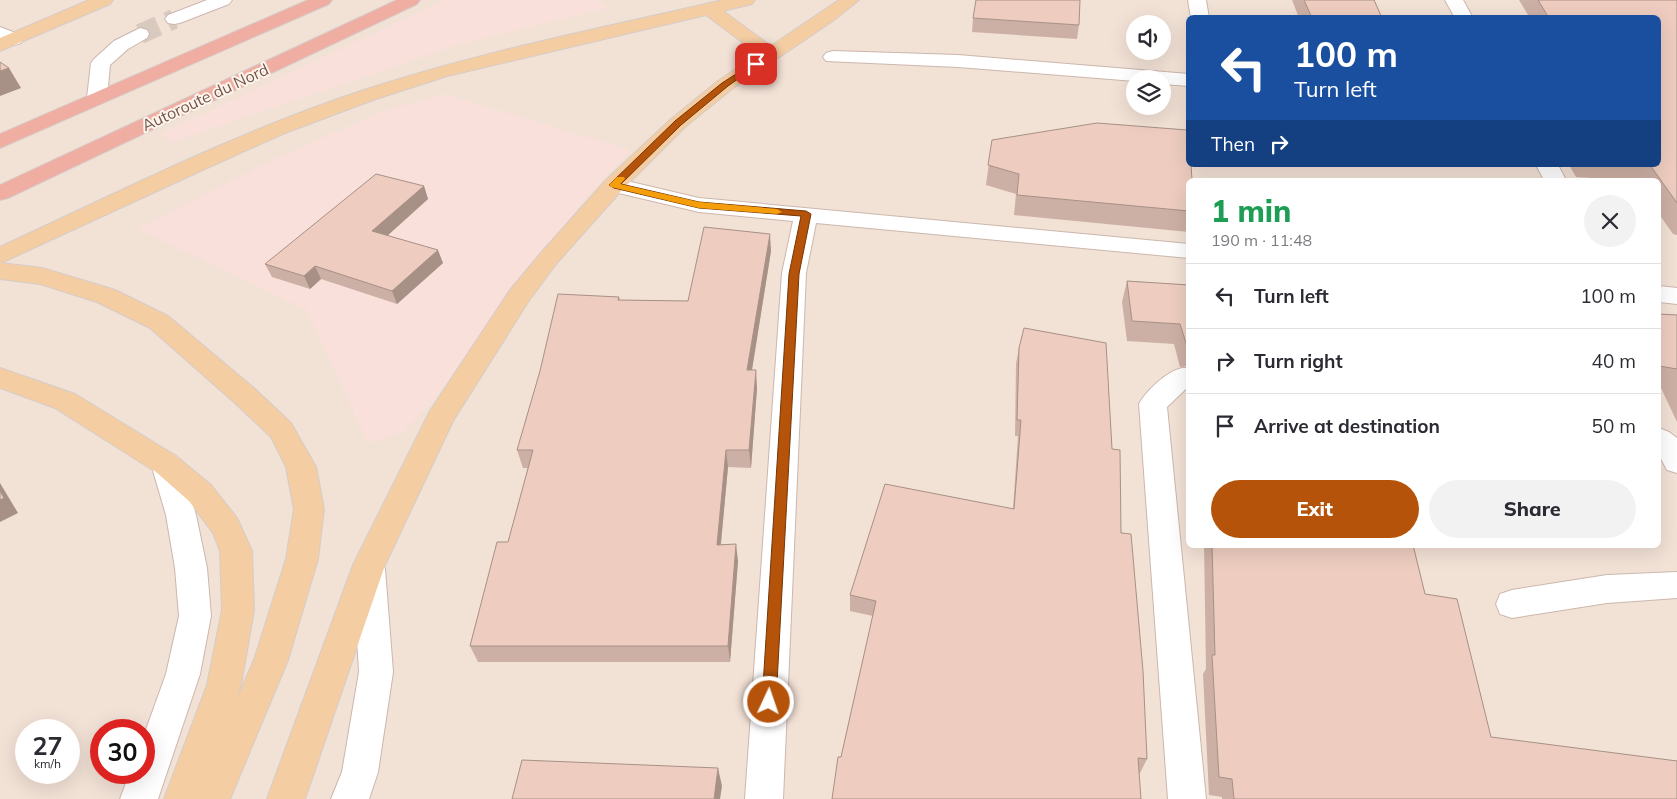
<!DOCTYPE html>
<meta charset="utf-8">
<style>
body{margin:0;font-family:Mulish,sans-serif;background:#f2f2f3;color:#2b2b33;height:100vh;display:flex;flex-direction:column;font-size:19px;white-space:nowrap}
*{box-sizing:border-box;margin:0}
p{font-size:16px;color:#7c7c81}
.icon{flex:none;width:28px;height:28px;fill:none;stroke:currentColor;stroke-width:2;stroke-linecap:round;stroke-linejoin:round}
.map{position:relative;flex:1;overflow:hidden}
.sheet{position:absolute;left:1186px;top:178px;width:475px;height:370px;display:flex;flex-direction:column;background:#fff;border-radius:8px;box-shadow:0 5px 20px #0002}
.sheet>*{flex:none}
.banner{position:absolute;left:1186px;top:15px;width:475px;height:152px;border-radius:8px;box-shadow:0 5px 20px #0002;background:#1a4fa0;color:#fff;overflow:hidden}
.fabs{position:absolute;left:1126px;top:15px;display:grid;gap:10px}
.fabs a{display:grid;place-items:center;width:45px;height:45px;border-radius:50%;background:#fff;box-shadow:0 5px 20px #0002;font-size:25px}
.speed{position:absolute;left:15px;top:719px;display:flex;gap:10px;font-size:25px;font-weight:700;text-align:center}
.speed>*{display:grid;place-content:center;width:65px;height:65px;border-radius:50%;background:#fff;box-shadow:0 5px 20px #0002;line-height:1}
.speed small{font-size:12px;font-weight:400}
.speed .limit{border:8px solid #d22;background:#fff;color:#111}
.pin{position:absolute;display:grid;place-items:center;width:42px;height:42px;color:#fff;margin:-21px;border-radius:10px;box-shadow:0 2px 8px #0006}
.me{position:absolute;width:55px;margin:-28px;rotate:3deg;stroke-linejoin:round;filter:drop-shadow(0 0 4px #0008)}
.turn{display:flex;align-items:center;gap:18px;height:105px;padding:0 25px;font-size:22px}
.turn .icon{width:65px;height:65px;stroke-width:2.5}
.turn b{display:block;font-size:35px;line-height:42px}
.then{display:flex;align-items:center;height:48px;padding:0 25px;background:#0003;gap:10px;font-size:19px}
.round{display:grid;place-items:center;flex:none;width:52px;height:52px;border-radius:26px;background:#f2f2f3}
.head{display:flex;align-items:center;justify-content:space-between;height:85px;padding:0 25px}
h1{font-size:30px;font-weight:800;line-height:38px;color:#1e9e55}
.action{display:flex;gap:10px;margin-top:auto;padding:10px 25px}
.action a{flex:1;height:58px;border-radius:30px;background:#b45309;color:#fff;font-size:20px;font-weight:800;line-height:58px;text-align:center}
.action a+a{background:#f2f2f3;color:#2b2b33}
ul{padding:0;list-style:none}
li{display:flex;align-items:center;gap:15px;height:65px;padding:0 25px;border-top:1px solid #e1e1e2}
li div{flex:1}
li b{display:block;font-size:19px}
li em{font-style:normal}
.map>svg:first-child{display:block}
.residential{fill:#f2e1d5;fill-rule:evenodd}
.commercial{fill:#fae0db}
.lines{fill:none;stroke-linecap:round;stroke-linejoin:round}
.minor-tunnel{stroke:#d9cac0;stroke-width:20;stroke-dasharray:20 10;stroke-linecap:butt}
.minor-casing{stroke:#ccb7ad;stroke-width:2}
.major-casing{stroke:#d5ccca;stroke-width:2}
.highway-casing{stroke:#d5ccca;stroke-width:2}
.minor{fill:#fff;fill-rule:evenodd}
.major{fill:#f4cda3;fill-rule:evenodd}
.highway{fill:#f0ada2;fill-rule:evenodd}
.wall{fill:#cdb0a5}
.shaded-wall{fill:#a79086}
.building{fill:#eecdc0;stroke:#a79086}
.route{fill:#b45309;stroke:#753606}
.slow{fill:#f59e0b}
.labels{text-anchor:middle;stroke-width:4;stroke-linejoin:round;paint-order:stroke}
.far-street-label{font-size:16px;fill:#72564d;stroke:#fef5ec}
</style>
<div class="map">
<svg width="1677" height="799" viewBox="0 0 1677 799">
<rect width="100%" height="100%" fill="#fbf0e6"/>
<path class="residential" d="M 0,0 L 1677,0 L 1677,799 L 0,799 ZM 1189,18 L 1659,18 L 1659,165 L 1189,165 ZM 1135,24 L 1162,24 L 1162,51 L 1135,51 ZM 1135,79 L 1162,79 L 1162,106 L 1135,106 ZM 1189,180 L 1659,180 L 1659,545 L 1189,545 ZM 26,730 L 69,730 L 69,772 L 26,772 ZM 101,730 L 144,730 L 144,772 L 101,772 Z"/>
<g class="commercial">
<path d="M 445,0 L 597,0 L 608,8 L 454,46 L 171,143 L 162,133 Z"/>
<path d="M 444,94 L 630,150 L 580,205 L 508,295 L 435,398 L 405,431 L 368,443 L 307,310 L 138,229 L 260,166 L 381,112 Z"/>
</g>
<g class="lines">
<path class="minor-tunnel" d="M 140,34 L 174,19"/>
<defs>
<g id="minor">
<path d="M 207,0 L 232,0 L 229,4 L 180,23 L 174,24 L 168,23 L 165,19 L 168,15 Z"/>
<path d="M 1188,0 L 1206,0 L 1209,18 L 1191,18 Z"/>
<path d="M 1445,0 L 1463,0 L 1473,18 L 1455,18 Z"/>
<path d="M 0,27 L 21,35 L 23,39 L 21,43 L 14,45 L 0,40 Z"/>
<path d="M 140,28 L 147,30 L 149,34 L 147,38 L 128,49 L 110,65 L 107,98 L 104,102 L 97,104 L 90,102 L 87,98 L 91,63 L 94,59 L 114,41 Z"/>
<path d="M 833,51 L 958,55 L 1189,74 L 1189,86 L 1162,84 L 1162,79 L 1135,79 L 1135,81 L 958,67 L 826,61 L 823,57 L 826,53 Z"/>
<path d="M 1536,165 L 1558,165 L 1566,180 L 1544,180 Z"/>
<path d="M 614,178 L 699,198 L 1189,244 L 1189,258 L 816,223 L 806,273 L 783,799 L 745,799 L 782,273 L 793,221 L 699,212 L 606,190 L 603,185 L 606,180 Z"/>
<path d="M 1659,286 L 1677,288 L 1677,304 L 1659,302 Z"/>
<path d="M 1182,368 L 1189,368 L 1189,386 L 1167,407 L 1206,799 L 1168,799 L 1139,404 C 1147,390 1166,372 1182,368 Z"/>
<path d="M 1659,428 L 1669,432 L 1677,438 L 1677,473 L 1667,470 L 1659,455 Z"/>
<path d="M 166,453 L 176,456 L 181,464 L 196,515 L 207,568 L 211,616 L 200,674 L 158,799 L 120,799 L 130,772 L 144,772 L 144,735 L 166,674 L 179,616 L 175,568 L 166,515 L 151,464 L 156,456 Z"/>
<path d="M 369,556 L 380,560 L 385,569 L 393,672 L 378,772 L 369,799 L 331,799 L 342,772 L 359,672 L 353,569 L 358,560 Z"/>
<path d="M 1677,572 L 1677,598 L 1607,603 L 1512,618 L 1500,614 L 1496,604 L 1500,594 L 1512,590 L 1607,575 Z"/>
</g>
<g id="major">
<path d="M 89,0 L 113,0 L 110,4 L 0,51 L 0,38 Z"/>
<path d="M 723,0 L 755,0 L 752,4 L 723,11 L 771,46 L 839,0 L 859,0 L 834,20 L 732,89 L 685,127 L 622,190 L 556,264 L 528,302 L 453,421 L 385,565 L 305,799 L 267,799 L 353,565 L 430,411 L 510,290 L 540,254 L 606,180 L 671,119 L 718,81 L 758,54 L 706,15 L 447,76 L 373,100 L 285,133 L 207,168 L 1,263 L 42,268 L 115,290 L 168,316 L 255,389 L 291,423 L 316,467 L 324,509 L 318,559 L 288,660 L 230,799 L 164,799 L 207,685 L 222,610 L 220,551 L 213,533 L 189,501 L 156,472 L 55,408 L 0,388 L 0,368 L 75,394 L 176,456 L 211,485 L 237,518 L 252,551 L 254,610 L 241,685 L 236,701 L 254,660 L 286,559 L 294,509 L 286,467 L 271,437 L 235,403 L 150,328 L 97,302 L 40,284 L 0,279 L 0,247 C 119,192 237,132 361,91 C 479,52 602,28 723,0 Z"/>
</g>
<g id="highway">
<path d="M 308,0 L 332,0 L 329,4 L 0,148 L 0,134 Z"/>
<path d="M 397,0 L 420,0 L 417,4 L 8,198 L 0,200 L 0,185 Z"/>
</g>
</defs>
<use href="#minor" class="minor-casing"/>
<use href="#major" class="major-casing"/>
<use href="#highway" class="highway-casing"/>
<use href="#minor" class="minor"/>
<use href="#major" class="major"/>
<use href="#highway" class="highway"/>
</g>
<g class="wall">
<path d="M 1292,0 L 1374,0 L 1382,18 L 1299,18 Z"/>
<path d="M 1519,0 L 1677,0 L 1677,235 L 1673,234 L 1659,214 L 1659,180 L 1621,180 L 1576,177 L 1569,165 L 1659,165 L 1659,18 L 1530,18 Z"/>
<path d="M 973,18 L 1079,25 L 1077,39 L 972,32 Z"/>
<path d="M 992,140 L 1189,180 L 1189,232 L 1014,215 L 1016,194 L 986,185 Z"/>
<path d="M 424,186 L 428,199 L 387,236 L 443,263 L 397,304 L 321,279 L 310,289 L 272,277 L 265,264 Z"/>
<path d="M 771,251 L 752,370 L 757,388 L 751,468 L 728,467 L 721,544 L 738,561 L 730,662 L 478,662 L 470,646 L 508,542 L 528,468 L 523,468 L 517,450 L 619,297 L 620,300 L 688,301 Z"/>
<path d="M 1127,281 L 1189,285 L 1189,366 L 1180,367 L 1174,344 L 1127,341 L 1122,302 Z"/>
<path d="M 1659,314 L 1677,315 L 1677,422 L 1661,388 L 1659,388 Z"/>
<path d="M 1019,348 L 1112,449 L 1147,759 L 1140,773 L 841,757 L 873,616 L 850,611 L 850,595 L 1013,509 L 1018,436 L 1015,436 L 1016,364 Z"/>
<path d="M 1189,385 L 1189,398 L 1187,391 Z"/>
<path d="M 1204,545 L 1413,545 L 1425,594 L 1491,737 L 1677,799 L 1222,799 L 1222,797 L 1209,795 L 1203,674 L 1206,669 Z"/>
</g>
<g class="shaded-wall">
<path d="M 9,68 L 21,88 L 0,96 L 0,71 Z"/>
<path d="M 424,186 L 428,199 L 377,245 L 372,231 Z"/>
<path d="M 770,234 L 771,251 L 749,388 L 747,370 Z"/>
<path d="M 438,250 L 443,263 L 397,304 L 392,291 Z"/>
<path d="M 315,266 L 321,279 L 310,289 L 304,276 Z"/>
<path d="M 756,370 L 757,388 L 751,468 L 749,450 Z"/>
<path d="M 726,450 L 728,467 L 719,562 L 717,545 Z"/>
<path d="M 0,483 L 18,513 L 0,522 Z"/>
<path d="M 736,544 L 738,561 L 730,662 L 728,646 Z"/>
<path d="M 718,768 L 722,786 L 720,799 L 714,799 Z"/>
</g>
<g class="building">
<path d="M 976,0 L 1080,0 L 1079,25 L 973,18 Z"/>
<path d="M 1304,0 L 1374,0 L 1382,18 L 1312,18 Z"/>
<path d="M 1538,0 L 1677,0 L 1677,203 L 1650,165 L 1659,165 L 1659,18 L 1549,18 Z"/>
<path d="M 0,62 L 9,68 L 0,71 Z"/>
<path d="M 1097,123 L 1187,130 L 1189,146 L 1189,165 L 1191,165 L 1192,180 L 1189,180 L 1189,211 L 1017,195 L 1019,174 L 988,165 L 992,140 Z"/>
<path d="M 376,174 L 424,186 L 372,231 L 438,250 L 392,291 L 315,266 L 304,276 L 265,264 Z"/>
<path d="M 704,227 L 770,234 L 747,370 L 756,370 L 749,450 L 726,450 L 717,545 L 736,544 L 728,646 L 470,646 L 497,542 L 508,542 L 533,450 L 517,450 L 540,371 L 558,294 L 619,297 L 618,300 L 688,301 Z"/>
<path d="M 1127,281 L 1189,285 L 1189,346 L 1187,346 L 1180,324 L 1132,321 Z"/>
<path d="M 1659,314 L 1677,315 L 1677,369 L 1659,366 Z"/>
<path d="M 1024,328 L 1106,343 L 1112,449 L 1120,450 L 1121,533 L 1131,534 L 1143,671 L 1147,759 L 1138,758 L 1141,799 L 832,799 L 838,757 L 841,757 L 876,601 L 850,595 L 885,484 L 1014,509 L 1021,420 L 1017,420 L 1019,348 Z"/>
<path d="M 0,491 L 4,498 L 0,500 Z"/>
<path d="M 1212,545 L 1413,545 L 1425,594 L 1457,599 L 1491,737 L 1677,761 L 1677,799 L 1234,799 L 1232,779 L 1219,777 L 1212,655 L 1215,655 Z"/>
<path d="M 522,760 L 718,768 L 714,799 L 512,799 Z"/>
</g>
<path class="route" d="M 753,63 L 759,64 L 728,86 L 681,125 L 621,184 L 699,202 L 806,211 L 811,214 L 799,274 L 776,702 L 774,706 L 769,708 L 764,706 L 762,702 L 789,274 L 801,216 L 699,208 L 614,188 L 609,185 L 675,121 L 722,83 Z"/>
<path class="slow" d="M 617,177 L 624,177 L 625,179 L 620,184 L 699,202 L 777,209 L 782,212 L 777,214 L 699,208 L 611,187 L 609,185 Z"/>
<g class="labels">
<g class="far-street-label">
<text transform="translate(205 97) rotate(-25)" y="6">Autoroute du Nord</text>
</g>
</g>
</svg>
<div class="fabs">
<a><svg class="icon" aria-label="sound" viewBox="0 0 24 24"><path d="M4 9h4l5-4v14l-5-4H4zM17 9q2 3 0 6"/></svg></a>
<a><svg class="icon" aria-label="layers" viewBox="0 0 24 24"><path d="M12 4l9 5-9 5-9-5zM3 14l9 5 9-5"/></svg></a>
</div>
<div class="speed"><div>27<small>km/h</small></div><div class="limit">30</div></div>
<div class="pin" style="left:756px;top:64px;background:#d93025"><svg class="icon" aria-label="arrive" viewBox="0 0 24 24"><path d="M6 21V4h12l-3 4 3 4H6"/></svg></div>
<svg class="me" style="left:769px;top:702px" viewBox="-20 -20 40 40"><circle r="17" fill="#b45309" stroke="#fff" stroke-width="3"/><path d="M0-11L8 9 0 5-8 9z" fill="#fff"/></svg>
<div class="banner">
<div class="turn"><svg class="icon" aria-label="left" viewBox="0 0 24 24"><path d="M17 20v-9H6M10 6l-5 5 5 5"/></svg><div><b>100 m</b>Turn left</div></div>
<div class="then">Then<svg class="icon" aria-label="right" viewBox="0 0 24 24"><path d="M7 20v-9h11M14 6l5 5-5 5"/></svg></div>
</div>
<section class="sheet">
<div class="head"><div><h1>1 min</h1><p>190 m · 11:48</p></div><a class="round"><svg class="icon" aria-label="close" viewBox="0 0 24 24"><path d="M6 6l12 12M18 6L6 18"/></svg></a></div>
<ul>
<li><svg class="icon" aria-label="left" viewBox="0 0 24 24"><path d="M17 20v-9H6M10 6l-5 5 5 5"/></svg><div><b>Turn left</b></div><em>100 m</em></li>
<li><svg class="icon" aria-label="right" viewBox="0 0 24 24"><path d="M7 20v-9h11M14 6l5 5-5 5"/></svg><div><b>Turn right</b></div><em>40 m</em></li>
<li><svg class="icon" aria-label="arrive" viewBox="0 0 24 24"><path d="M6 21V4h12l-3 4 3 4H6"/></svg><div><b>Arrive at destination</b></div><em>50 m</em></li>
</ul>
<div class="action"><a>Exit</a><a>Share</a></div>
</section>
</div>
